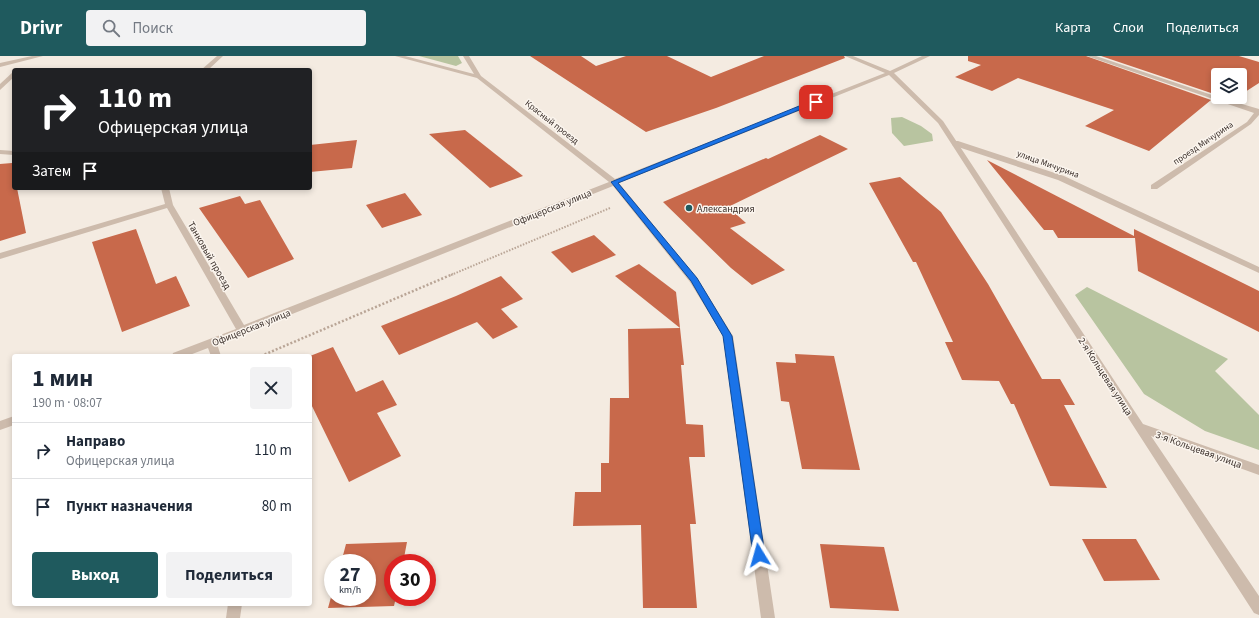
<!DOCTYPE html>
<html lang="ru">
<meta charset="utf-8">
<style>
body{margin:0;font-family:"Source Sans 3",sans-serif;background:#f2f2f3;color:#1f2937;height:100vh;display:flex;flex-direction:column;font-size:15px;white-space:nowrap}
*{box-sizing:border-box;margin:0}
p{font-size:13px;color:#747a83}
.icon{flex:none;width:22px;height:22px;fill:none;stroke:currentColor;stroke-width:2;stroke-linecap:round;stroke-linejoin:round}
.map{position:relative;flex:1;overflow:hidden}
.panel{position:absolute;left:12px;top:298px;width:300px;height:252px;display:flex;flex-direction:column;background:#fff;border-radius:4px;box-shadow:0 2px 6px #0003}
.panel>*{flex:none}
.banner{position:absolute;left:12px;top:12px;width:300px;height:122px;border-radius:4px;box-shadow:0 2px 6px #0003;background:#202124;color:#fff;overflow:hidden}
.fabs{position:absolute;left:1211px;top:12px;display:grid;gap:8px}
.fabs a{display:grid;place-items:center;width:36px;height:36px;border-radius:4px;background:#fff;box-shadow:0 2px 6px #0003;font-size:20px}
.speed{position:absolute;left:324px;top:498px;display:flex;gap:8px;font-size:20px;font-weight:700;text-align:center}
.speed>*{display:grid;place-content:center;width:52px;height:52px;border-radius:50%;background:#fff;box-shadow:0 2px 6px #0003;line-height:1}
.speed small{font-size:10px;font-weight:400}
.speed .limit{border:6px solid #d22;background:#fff;color:#111}
.pin{position:absolute;display:grid;place-items:center;width:34px;height:34px;color:#fff;margin:-17px;border-radius:8px;box-shadow:0 2px 6px #0006}
.me{position:absolute;width:44px;margin:-22px;rotate:352deg;stroke-linejoin:round;filter:drop-shadow(0 0 3px #0008)}
.turn{display:flex;align-items:center;gap:14px;height:84px;padding:0 20px;font-size:18px}
.turn .icon{width:52px;height:52px;stroke-width:2.5}
.turn b{display:block;font-size:28px;line-height:34px}
.then{display:flex;align-items:center;height:38px;padding:0 20px;background:#0003;gap:8px;font-size:15px}
.round{display:grid;place-items:center;flex:none;width:42px;height:42px;border-radius:4px;background:#f2f2f3}
.overview{display:flex;align-items:center;justify-content:space-between;height:68px;padding:0 20px}
h1{font-size:24px;font-weight:700;line-height:30px}
.action{display:flex;gap:8px;margin-top:auto;padding:8px 20px}
.action a{flex:1;height:46px;border-radius:4px;background:#1f5a5e;color:#fff;font-size:16px;font-weight:700;line-height:46px;text-align:center}
.action a+a{background:#f2f2f3;color:#1f2937}
ul{padding:0;list-style:none}
li{display:flex;align-items:center;gap:12px;height:56px;padding:0 20px;border-top:1px solid #e0e1e3}
li div{flex:1}
li b{display:block;font-size:15px}
li em{font-style:normal}
header{display:flex;align-items:center;gap:24px;box-sizing:border-box;height:56px;padding:0 20px;background:#1f5a5e;color:#fff}
header strong{font-size:19px}
nav{display:flex;gap:22px;margin-inline-start:auto;font-size:14px}
.search{width:280px;height:36px;background:#f2f2f3;display:flex;align-items:center;gap:10px;box-sizing:border-box;padding:0 14px;border-radius:4px;color:#747a83;font-size:15px}
.map>svg:first-child{display:block}
.green{fill:#b8c4a0}
.building{fill:#c8694b}
.lines{fill:none;stroke-linecap:round;stroke-linejoin:round}
.path-far1{stroke:#b9a596;stroke-width:2;stroke-dasharray:1.5 1.5;stroke-linecap:butt}
.path{stroke:#b9a596;stroke-width:2.5;stroke-dasharray:2 2;stroke-linecap:butt}
.service{fill:#cdbbac;fill-rule:evenodd}
.minor{fill:#cdbbac;fill-rule:evenodd}
.route{fill:#1a73e8;stroke:#114b97}
.poi-dot{fill:#1f5a5e;stroke:#fbf5ee;stroke-width:1.5}
.labels{text-anchor:middle;stroke-width:3;stroke-linejoin:round;paint-order:stroke}
.far-street-label{font-size:9px;fill:#3b302b;stroke:#fbf5ee}
.street-label{font-size:10px;fill:#3b302b;stroke:#fbf5ee}
.poi-label{font-size:10px;fill:#3b302b;stroke:#fbf5ee;text-anchor:start}
</style>
<header>
<strong>Drivr</strong>
<div class="search"><svg class="icon" aria-label="search" viewBox="0 0 24 24"><circle cx="10" cy="10" r="6"/><path d="M15 15l6 6"/></svg>Поиск</div>
<nav><a>Карта</a><a>Слои</a><a>Поделиться</a></nav>
</header>
<div class="map">
<svg width="1259" height="562" viewBox="0 0 1259 562">
<rect width="100%" height="100%" fill="#f4ebe1"/>
<g class="green">
<path d="M 419,0 L 458,0 L 462,7 L 456,10 Z"/>
<path d="M 902,61 L 921,70 L 932,78 L 933,85 L 904,90 L 892,77 L 891,62 Z"/>
<path d="M 1087,231 L 1228,303 L 1215,315 L 1259,359 L 1259,394 L 1205,375 L 1144,338 L 1075,239 Z"/>
</g>
<g class="building">
<path d="M 530,0 L 581,0 L 596,10 L 626,0 L 667,0 L 711,21 L 764,0 L 844,0 L 845,2 L 716,52 L 646,76 Z"/>
<path d="M 968,0 L 1086,0 L 1211,44 L 1149,95 L 1085,70 L 1114,54 L 1018,22 L 992,35 L 955,21 L 981,9 L 968,5 Z"/>
<path d="M 1101,0 L 1239,0 L 1259,6 L 1259,27 L 1245,36 L 1240,35 L 1240,19 L 1218,19 L 1217,39 Z"/>
<path d="M 465,74 L 523,120 L 490,132 L 429,78 Z"/>
<path d="M 820,79 L 848,93 L 728,151 L 746,167 L 730,172 L 785,214 L 752,229 L 731,212 L 663,146 L 766,102 L 768,103 Z"/>
<path d="M 357,84 L 352,112 L 310,116 L 310,89 Z"/>
<path d="M 987,104 L 1134,180 L 1134,173 L 1259,235 L 1259,276 L 1138,215 L 1135,182 L 1058,182 L 1053,174 L 1044,174 Z"/>
<path d="M 12,107 L 14,116 L 14,132 L 17,132 L 26,177 L 0,185 L 0,108 Z"/>
<path d="M 900,121 L 941,156 L 988,228 L 1042,323 L 1060,323 L 1075,349 L 1064,349 L 1107,432 L 1050,430 L 1014,348 L 1011,348 L 999,325 L 962,324 L 945,286 L 953,286 L 916,206 L 913,206 L 869,127 Z"/>
<path d="M 405,137 L 422,159 L 382,172 L 366,149 Z"/>
<path d="M 240,140 L 245,148 L 260,144 L 294,203 L 248,222 L 199,152 Z"/>
<path d="M 136,173 L 156,228 L 176,220 L 190,250 L 122,276 L 92,186 Z"/>
<path d="M 594,179 L 616,199 L 572,217 L 551,196 Z"/>
<path d="M 639,208 L 676,236 L 680,272 L 615,220 Z"/>
<path d="M 501,220 L 523,243 L 501,253 L 518,271 L 493,283 L 477,266 L 399,299 L 381,270 L 456,240 Z"/>
<path d="M 680,272 L 684,309 L 681,309 L 686,368 L 703,369 L 705,401 L 689,401 L 696,468 L 690,468 L 697,552 L 643,552 L 641,469 L 573,470 L 575,436 L 601,436 L 601,407 L 609,407 L 610,342 L 629,342 L 628,273 Z"/>
<path d="M 333,291 L 356,336 L 383,324 L 397,349 L 377,357 L 401,400 L 349,426 L 310,346 L 310,300 Z"/>
<path d="M 795,298 L 834,300 L 860,414 L 802,413 L 789,346 L 781,345 L 776,306 L 796,307 Z"/>
<path d="M 1082,483 L 1136,483 L 1160,524 L 1104,525 Z"/>
<path d="M 407,486 L 403,507 L 393,507 L 393,541 L 396,541 L 394,550 L 328,552 L 333,534 L 333,541 L 367,541 L 367,507 L 341,507 L 346,488 Z"/>
<path d="M 820,488 L 884,491 L 899,555 L 830,552 Z"/>
</g>
<g class="lines">
<path class="path-far1" d="M 451,219 L 610,152"/>
<path class="path" d="M 261,300 L 453,218"/>
<g class="service">
<path d="M 952,85 L 958,85 L 1064,120 L 1259,211 L 1259,217 L 1058,124 L 952,89 Z"/>
<path d="M 0,94 L 14,95 L 14,99 L 0,98 Z"/>
</g>
<g class="minor">
<path d="M 32,0 L 43,0 L 0,11 L 0,7 Z"/>
<path d="M 217,0 L 223,0 L 208,14 L 201,14 Z"/>
<path d="M 395,0 L 405,0 L 474,18 L 463,0 L 469,0 L 481,20 L 615,123 L 885,17 L 845,0 L 853,0 L 890,15 L 922,0 L 930,0 L 894,17 L 943,65 L 1143,368 L 1259,409 L 1259,419 L 1151,380 L 1259,540 L 1259,559 L 1254,557 L 938,67 L 889,19 L 619,127 L 697,222 L 733,280 L 775,562 L 761,562 L 723,280 L 690,226 L 613,130 L 217,288 L 221,300 L 211,300 L 208,292 L 187,300 L 172,300 L 173,297 L 236,273 L 167,152 L 0,203 L 0,197 L 165,148 L 161,132 L 169,132 L 173,149 L 244,269 L 609,126 L 477,22 Z"/>
<path d="M 1087,0 L 1096,0 L 1218,41 L 1259,53 L 1259,59 L 1251,68 L 1157,133 L 1151,133 L 1151,129 L 1247,66 L 1254,57 Z"/>
<path d="M 14,15 L 14,21 L 0,34 L 0,28 Z"/>
<path d="M 14,360 L 14,369 L 0,374 L 0,365 Z"/>
<path d="M 228,548 L 242,548 L 240,562 L 226,562 Z"/>
</g>
</g>
<path class="route" d="M 814,44 L 819,46 L 618,127 L 697,222 L 732,280 L 765,499 L 764,503 L 759,505 L 755,503 L 753,499 L 723,280 L 691,225 L 611,126 Z"/>
<circle class="poi-dot" cx="689" cy="152" r="4"/>
<g class="labels">
<g class="far-street-label">
<text transform="translate(552 66) rotate(38)" y="3">Красный проезд</text>
<text transform="translate(1203 87) rotate(-34)" y="3">проезд Мичурина</text>
<text transform="translate(1048 108) rotate(20)" y="3">улица Мичурина</text>
</g>
<g class="street-label">
<text transform="translate(552 151) rotate(-22)" y="4">Офицерская улица</text>
<text transform="translate(210 199) rotate(60)" y="4">Танковый проезд</text>
<text transform="translate(251 271) rotate(-22)" y="4">Офицерская улица</text>
<text transform="translate(1106 320) rotate(57)" y="4">2-я Кольцевая улица</text>
<text transform="translate(1199 393) rotate(20)" y="4">3-я Кольцевая улица</text>
</g>
<g class="poi-label">
<text x="697" y="156">Александрия</text>
</g>
</g>
</svg>
<div class="fabs">
<a><svg class="icon" aria-label="layers" viewBox="0 0 24 24"><path d="M12 4l9 5-9 5-9-5zM3 14l9 5 9-5"/></svg></a>
</div>
<div class="speed"><div>27<small>km/h</small></div><div class="limit">30</div></div>
<div class="pin" style="left:816px;top:46px;background:#d93025"><svg class="icon" aria-label="arrive" viewBox="0 0 24 24"><path d="M6 21V4h12l-3 4 3 4H6"/></svg></div>
<svg class="me" style="left:759px;top:499px" viewBox="-20 -20 40 40"><path d="M0-17L14 15 0 8-14 15z" fill="#1a73e8" stroke="#fff" stroke-width="4"/></svg>
<div class="banner">
<div class="turn"><svg class="icon" aria-label="right" viewBox="0 0 24 24"><path d="M7 20v-9h11M14 6l5 5-5 5"/></svg><div><b>110 m</b>Офицерская улица</div></div>
<div class="then">Затем<svg class="icon" aria-label="arrive" viewBox="0 0 24 24"><path d="M6 21V4h12l-3 4 3 4H6"/></svg></div>
</div>
<section class="panel">
<div class="overview"><div><h1>1 мин</h1><p>190 m · 08:07</p></div><a class="round"><svg class="icon" aria-label="close" viewBox="0 0 24 24"><path d="M6 6l12 12M18 6L6 18"/></svg></a></div>
<ul>
<li><svg class="icon" aria-label="right" viewBox="0 0 24 24"><path d="M7 20v-9h11M14 6l5 5-5 5"/></svg><div><b>Направо</b><p>Офицерская улица</p></div><em>110 m</em></li>
<li><svg class="icon" aria-label="arrive" viewBox="0 0 24 24"><path d="M6 21V4h12l-3 4 3 4H6"/></svg><div><b>Пункт назначения</b></div><em>80 m</em></li>
</ul>
<div class="action"><a>Выход</a><a>Поделиться</a></div>
</section>
</div>
